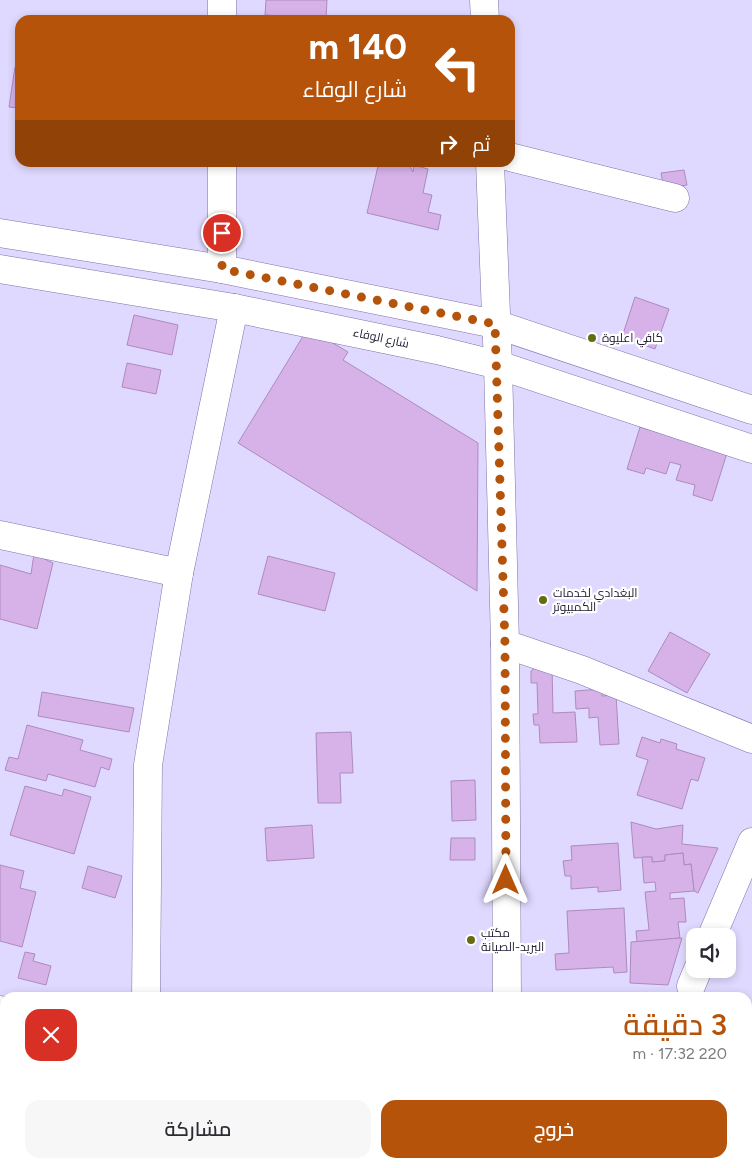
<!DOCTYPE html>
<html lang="ar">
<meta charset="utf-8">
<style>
body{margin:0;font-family:Figtree,Cairo,sans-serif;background:#f7f7f7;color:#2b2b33;direction:rtl;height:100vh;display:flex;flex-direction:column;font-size:19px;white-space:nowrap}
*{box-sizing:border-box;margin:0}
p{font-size:16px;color:#7c7c81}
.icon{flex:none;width:28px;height:28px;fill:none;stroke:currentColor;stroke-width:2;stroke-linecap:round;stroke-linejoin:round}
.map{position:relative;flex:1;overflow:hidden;direction:ltr}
.details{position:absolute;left:0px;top:992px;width:752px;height:176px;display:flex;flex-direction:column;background:#fff;border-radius:15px 15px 0 0;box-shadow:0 2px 8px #0003;direction:rtl}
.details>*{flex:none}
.banner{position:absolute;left:15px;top:15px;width:500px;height:152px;border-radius:15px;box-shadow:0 2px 8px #0003;direction:rtl;background:#b45309;color:#fff;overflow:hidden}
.tools{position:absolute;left:686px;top:928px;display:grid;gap:10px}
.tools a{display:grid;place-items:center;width:50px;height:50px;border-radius:10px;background:#fff;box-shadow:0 2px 8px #0003;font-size:25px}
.pin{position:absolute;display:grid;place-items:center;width:42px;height:42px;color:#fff;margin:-21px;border:2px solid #fff;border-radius:50%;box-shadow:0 1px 5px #0007}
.me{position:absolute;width:55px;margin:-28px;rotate:0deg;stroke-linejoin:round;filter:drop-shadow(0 0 4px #0008)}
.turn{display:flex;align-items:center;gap:18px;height:105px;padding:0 25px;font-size:22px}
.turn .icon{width:65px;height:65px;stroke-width:2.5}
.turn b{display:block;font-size:35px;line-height:42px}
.then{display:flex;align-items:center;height:48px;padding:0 25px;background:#0003;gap:10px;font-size:19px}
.round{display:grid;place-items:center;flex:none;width:52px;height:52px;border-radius:15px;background:#f7f7f7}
.summary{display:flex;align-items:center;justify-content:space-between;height:85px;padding:0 25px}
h1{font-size:30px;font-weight:600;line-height:38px;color:#b45309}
.cta{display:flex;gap:10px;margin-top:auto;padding:10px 25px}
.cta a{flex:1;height:58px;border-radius:15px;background:#b45309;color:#fff;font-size:20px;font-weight:600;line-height:58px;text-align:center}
.cta a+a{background:#f7f7f7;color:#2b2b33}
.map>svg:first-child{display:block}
.building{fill:#d6b2e9;stroke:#ad8ac0}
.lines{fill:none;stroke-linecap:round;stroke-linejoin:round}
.minor-casing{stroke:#7f72ab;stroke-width:29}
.minor{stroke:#fff;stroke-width:28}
.route{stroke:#b45309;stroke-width:9;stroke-dasharray:0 16.2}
.poi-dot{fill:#666c10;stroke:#fff;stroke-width:2}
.labels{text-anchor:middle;stroke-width:4.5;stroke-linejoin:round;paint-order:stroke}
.street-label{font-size:12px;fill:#1f1a30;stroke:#fff}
.poi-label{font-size:12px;fill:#1f1a30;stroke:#fff;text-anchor:start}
</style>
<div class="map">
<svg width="752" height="1168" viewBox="0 0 752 1168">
<rect width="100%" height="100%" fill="#e0d9ff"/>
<g class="building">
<path d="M 266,0 L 327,0 L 326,19 L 265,15 Z"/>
<path d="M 15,67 L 20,68 L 20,108 L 9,107 Z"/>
<path d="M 379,162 L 410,166 L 413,172 L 414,165 L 428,169 L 423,193 L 432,195 L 428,212 L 441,215 L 438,230 L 367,213 Z"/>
<path d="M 684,170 L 687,185 L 664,189 L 661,173 Z"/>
<path d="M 635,297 L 669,309 L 655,349 L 622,337 Z"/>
<path d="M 134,315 L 178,325 L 172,355 L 127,345 Z"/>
<path d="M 308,328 L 348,352 L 343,360 L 478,443 L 477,591 L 238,443 Z"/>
<path d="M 127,363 L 161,370 L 156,394 L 122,387 Z"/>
<path d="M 640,427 L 727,453 L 712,501 L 693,495 L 695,485 L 676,480 L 681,465 L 670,462 L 666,474 L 646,468 L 644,474 L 627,469 Z"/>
<path d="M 34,554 L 53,563 L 37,629 L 0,619 L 0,565 L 31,574 Z"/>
<path d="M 268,556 L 335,573 L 325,611 L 258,594 Z"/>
<path d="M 670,632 L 710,654 L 687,693 L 648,671 Z"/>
<path d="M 540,663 L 552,666 L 553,713 L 575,712 L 577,742 L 540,743 L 539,725 L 534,725 L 533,714 L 538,714 L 537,683 L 531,683 L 531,671 Z"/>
<path d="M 602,689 L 602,696 L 616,695 L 619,744 L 600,745 L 598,717 L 589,718 L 589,708 L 576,709 L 575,691 Z"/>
<path d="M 42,692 L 134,708 L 129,732 L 38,716 Z"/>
<path d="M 27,725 L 83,740 L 80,750 L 112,759 L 109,770 L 101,767 L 95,787 L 48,774 L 46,781 L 5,770 L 9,757 L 18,759 Z"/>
<path d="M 351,732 L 353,773 L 340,773 L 341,803 L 318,803 L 316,733 Z"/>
<path d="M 642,737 L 660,743 L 661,739 L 677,744 L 676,749 L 705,758 L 698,781 L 691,779 L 682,809 L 637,795 L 648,760 L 636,756 Z"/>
<path d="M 475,780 L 476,820 L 452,821 L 451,781 Z"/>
<path d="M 25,786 L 62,796 L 64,789 L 91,797 L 74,854 L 10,835 Z"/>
<path d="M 631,822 L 656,829 L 683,825 L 682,844 L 718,848 L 698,893 L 694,891 L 691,864 L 684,865 L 683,853 L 665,855 L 665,861 L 652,862 L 652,857 L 634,858 Z"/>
<path d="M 312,825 L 314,858 L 267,861 L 265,828 Z"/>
<path d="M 451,838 L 475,838 L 475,860 L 450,860 Z"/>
<path d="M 618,843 L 621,890 L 598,892 L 598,887 L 571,889 L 571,876 L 565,876 L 563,861 L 572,860 L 571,846 Z"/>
<path d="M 683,853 L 684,865 L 691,864 L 694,891 L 670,893 L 670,899 L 684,898 L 686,922 L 678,922 L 680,938 L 637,942 L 636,931 L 649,930 L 645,892 L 656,891 L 655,882 L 644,883 L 642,857 L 652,857 L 652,862 L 665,861 L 665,855 Z"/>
<path d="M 0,865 L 24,871 L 20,888 L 36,892 L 22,947 L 0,941 Z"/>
<path d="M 88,866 L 122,876 L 115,898 L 82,888 Z"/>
<path d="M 624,908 L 627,972 L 614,973 L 613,967 L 556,970 L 555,954 L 569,953 L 567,911 Z"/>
<path d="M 680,938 L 682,938 L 668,985 L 630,983 L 631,942 Z"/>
<path d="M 25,952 L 35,954 L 33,961 L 51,966 L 46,985 L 18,978 Z"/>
<path d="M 0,1031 L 5,1032 L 5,1120 L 0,1119 Z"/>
<path d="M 748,1157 L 752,1158 L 752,1168 L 657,1168 L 659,1164 L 748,1164 Z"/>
<path d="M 236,1164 L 270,1164 L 269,1168 L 235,1168 Z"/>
</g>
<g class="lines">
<defs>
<g id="minor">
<path d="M 484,0 L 485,20"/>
<path d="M 222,20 L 222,0"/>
<path d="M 510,157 L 675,198"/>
<path d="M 490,162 L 498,365 L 505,644 L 507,998"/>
<path d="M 0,233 L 222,269 L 495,324 L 752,410"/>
<path d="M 0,269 L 234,308 L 437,350 L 498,365 L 752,449"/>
<path d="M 222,269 L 222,162"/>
<path d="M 0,535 L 179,573"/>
<path d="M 505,644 L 582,670 L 752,739"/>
<path d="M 712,936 L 752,842"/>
<path d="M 691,986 L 698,969"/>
<path d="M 146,998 L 148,765 L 179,573 L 234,308"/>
<path d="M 0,1010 L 5,1011"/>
<path d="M 507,1164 L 507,1168"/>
<path d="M 0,1167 L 4,1168"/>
<path d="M 142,1168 L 142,1164"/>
</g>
</defs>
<use href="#minor" class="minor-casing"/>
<use href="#minor" class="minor"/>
</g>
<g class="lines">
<path class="route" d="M 222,233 L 222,269 L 495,324 L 505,644 L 506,880"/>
</g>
<g class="poi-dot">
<circle cx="592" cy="338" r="5"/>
<circle cx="543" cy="600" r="5"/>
<circle cx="471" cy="940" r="5"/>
</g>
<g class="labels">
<g class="street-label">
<text transform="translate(381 338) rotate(12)" y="4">شارع الوفاء</text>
</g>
<g class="poi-label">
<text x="602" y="342">كافي اعليوة</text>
<text x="553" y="597">البغدادي لخدمات<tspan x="553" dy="14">الكمبيوتر</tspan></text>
<text x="481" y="937">مكتب<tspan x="481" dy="14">البريد-الصيانة</tspan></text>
</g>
</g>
</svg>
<div class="tools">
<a><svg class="icon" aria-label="sound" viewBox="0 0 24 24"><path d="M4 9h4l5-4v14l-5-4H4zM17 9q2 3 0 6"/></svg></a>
</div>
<div class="pin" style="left:222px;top:233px;background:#d93025"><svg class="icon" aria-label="arrive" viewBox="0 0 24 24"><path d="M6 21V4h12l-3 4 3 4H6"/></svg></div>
<svg class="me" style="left:506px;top:880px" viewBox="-20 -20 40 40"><path d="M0-17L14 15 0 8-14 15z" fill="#b45309" stroke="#fff" stroke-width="4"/></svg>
<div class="banner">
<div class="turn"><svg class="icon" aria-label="left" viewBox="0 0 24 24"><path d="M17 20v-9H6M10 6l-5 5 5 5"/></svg><div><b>140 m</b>شارع الوفاء</div></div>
<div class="then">ثم<svg class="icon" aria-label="right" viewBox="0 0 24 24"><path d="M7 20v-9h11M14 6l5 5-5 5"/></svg></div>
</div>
<section class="details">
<div class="summary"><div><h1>3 دقيقة</h1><p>220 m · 17:32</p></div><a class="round" style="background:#d93025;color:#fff"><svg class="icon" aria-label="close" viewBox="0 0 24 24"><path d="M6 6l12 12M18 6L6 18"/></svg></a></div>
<div class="cta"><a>خروج</a><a>مشاركة</a></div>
</section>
</div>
